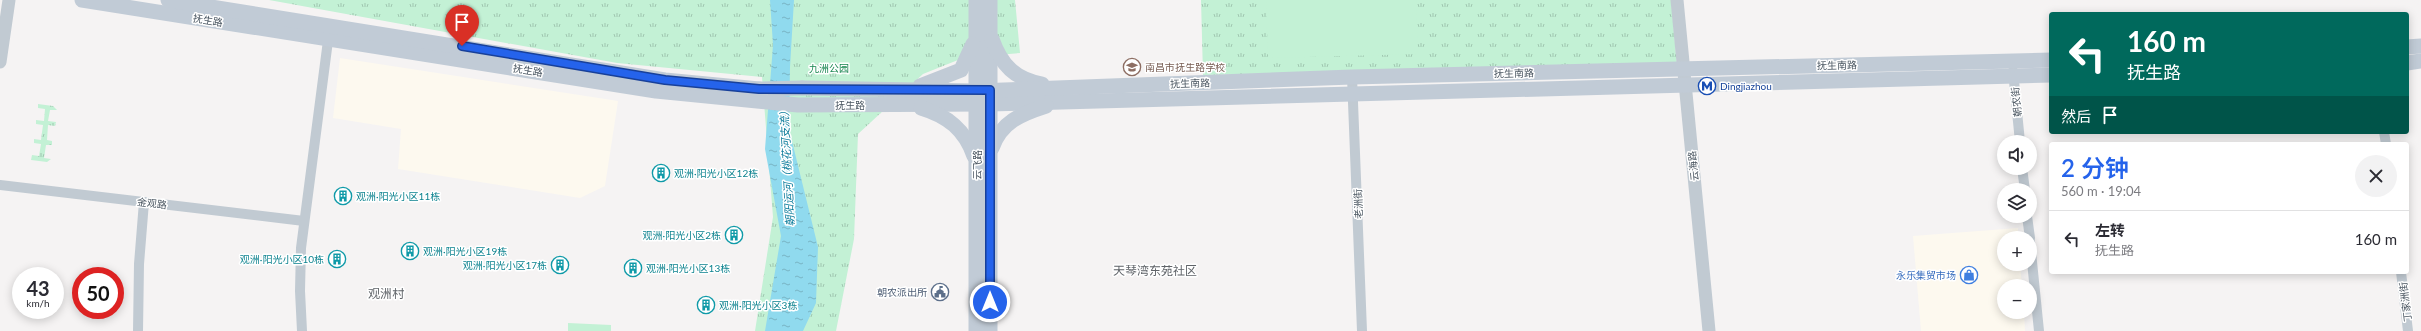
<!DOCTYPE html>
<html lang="zh">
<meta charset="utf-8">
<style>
body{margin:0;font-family:Lato,"Noto Sans SC",sans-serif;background:#f2f2f3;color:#2b2b33;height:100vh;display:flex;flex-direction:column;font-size:15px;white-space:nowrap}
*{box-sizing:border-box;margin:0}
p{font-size:13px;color:#7c7c81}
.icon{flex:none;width:22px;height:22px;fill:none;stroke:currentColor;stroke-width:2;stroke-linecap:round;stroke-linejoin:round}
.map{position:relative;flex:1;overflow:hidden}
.details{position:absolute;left:2049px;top:142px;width:360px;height:132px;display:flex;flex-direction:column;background:#fff;border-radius:4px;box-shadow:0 2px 10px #0003}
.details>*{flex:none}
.banner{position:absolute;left:2049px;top:12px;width:360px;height:122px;border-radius:4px;box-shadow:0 2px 10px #0003;background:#00695c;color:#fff;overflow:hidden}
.fabs{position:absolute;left:1997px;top:135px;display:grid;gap:8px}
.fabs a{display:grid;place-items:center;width:40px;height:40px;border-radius:50%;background:#fff;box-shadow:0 2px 10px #0003;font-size:20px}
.speed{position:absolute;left:12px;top:267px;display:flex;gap:8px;font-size:20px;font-weight:700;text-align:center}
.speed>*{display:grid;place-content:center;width:52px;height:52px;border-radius:50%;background:#fff;box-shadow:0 2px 10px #0003;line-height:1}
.speed small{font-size:10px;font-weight:400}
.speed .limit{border:6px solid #d22;background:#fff;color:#111}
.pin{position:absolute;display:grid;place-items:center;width:34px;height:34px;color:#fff;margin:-41px -17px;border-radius:50% 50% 50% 0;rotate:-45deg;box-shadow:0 0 4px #0007}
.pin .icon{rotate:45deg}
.me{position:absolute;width:44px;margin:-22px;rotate:0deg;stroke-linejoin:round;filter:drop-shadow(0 0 3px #0008)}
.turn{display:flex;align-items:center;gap:14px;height:84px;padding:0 12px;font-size:18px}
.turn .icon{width:52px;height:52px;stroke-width:2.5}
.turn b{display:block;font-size:28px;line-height:34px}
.then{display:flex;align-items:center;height:38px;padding:0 12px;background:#0003;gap:8px;font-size:15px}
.round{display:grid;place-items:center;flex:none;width:42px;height:42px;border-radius:21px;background:#f2f2f3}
.head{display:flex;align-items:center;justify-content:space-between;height:68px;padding:0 12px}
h1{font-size:24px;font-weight:600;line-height:30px;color:#2563eb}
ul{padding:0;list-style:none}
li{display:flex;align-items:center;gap:12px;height:56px;padding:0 12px;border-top:1px solid #e1e1e2}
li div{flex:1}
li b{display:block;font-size:15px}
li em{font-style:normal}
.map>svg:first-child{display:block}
.commercial{fill:#fdf9ef}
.grass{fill:url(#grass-tufts)}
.pitch{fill:#c3f1d5}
.water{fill:url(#water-ripples)}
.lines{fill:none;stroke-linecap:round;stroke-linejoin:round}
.minor{stroke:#c1cad2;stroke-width:10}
.tertiary{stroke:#c1cad2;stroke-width:13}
.secondary{stroke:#c1cbd6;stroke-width:15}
.secondary-bridge{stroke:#c1cbd6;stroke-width:15}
.route-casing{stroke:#184099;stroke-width:10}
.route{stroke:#2563eb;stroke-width:7}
.labels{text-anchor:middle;stroke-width:3;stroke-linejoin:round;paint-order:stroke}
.street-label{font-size:10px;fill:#4a5661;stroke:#fff}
.education-label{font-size:10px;fill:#785e54;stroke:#fff;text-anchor:start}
.park-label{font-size:10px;fill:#17864f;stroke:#fff}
.transit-label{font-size:10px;fill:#164399;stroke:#fff;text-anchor:start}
.culture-label{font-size:10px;fill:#0d838f;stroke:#fff;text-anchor:start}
.shop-label{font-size:10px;fill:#366cbe;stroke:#fff;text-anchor:end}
.service-label{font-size:10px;fill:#4e5e75;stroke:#fff;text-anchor:end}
.water-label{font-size:11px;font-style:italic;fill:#0c7c9b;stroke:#fff}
.quarter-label{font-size:12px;fill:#5f6368;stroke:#fff}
</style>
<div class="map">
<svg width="2421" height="331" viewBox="0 0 2421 331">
<defs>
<pattern id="grass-tufts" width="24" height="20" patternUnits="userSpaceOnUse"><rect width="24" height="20" fill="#c3f1d5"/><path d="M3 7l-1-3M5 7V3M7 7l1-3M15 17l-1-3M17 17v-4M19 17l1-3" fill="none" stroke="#a0c6b0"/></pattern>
<pattern id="water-ripples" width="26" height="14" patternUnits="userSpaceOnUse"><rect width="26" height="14" fill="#90daee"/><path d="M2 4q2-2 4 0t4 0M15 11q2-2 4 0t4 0" fill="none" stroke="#78b4c4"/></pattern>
</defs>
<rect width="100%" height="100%" fill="#f5f3f3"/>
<g class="commercial">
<path d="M 340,58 L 618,101 L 605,186 L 580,198 L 398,169 L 401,129 L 333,118 Z"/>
<path d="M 2018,228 L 2018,238 L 2004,238 L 2004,264 L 2020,264 L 2022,286 L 2004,286 L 2004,312 L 2024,312 L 2025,331 L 1921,331 L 1913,236 Z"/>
</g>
<g class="grass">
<path d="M 269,0 L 1015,0 L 1020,53 L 963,58 L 923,74 L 858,134 L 854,239 L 836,331 L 755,331 L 773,217 L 762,77 L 617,63 Z"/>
<path d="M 1201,0 L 1671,0 L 1677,65 L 1203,75 Z"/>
<path d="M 38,104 L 53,106 L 57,110 L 50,110 L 48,121 L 56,122 L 55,126 L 48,125 L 47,140 L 52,141 L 52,145 L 46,145 L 44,158 L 51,159 L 47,162 L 31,160 L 32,155 L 39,156 L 41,144 L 34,143 L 34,139 L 41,140 L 43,125 L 36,124 L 36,120 L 44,121 L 45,109 L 38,108 Z"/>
</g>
<g class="pitch">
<path d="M 1266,0 L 1416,0 L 1418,54 L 1268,58 Z"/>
<path d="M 568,323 L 611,325 L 611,331 L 568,331 Z"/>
</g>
<path class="water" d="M 770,0 L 794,0 L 790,67 L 789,129 L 818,247 L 816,303 L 803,331 L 765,331 L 781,236 L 765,149 L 773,45 Z"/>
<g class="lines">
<g class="minor">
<path d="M 2013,71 L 2020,142"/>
<path d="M 1352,77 L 1362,331"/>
<path d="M 2384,132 L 2386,144"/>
<path d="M 2022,168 L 2025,190"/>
<path d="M 0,185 L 304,221"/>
<path d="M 2027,216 L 2030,238"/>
<path d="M 2030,242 L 2039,331"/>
<path d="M 2401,272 L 2408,331"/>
<path d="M 138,331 L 139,264 L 144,202"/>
<path d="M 302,331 L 300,291 L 301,248 L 329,33"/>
</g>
<g class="tertiary">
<path d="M 1677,0 L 1709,331"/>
<path d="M 0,62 L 9,0"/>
</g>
<g class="secondary">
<path d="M 82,0 L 656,91 L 798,105 L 990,104 L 2051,75"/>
<path d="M 168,0 L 665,80 L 759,89"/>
<path d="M 976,0 L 976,331"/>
<path d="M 990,0 L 990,331"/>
<path d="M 992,39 C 1001,65 1015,79 1042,84"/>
<path d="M 2407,47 L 2421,46"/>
<path d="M 2407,63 L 2421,61"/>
<path d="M 920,86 L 961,70 L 973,44"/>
<path d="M 802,88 L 976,91 L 1352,77 L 2051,60"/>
<path d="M 921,108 C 948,116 965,130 974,156"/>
<path d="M 992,148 C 1001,122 1021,114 1046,106"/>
</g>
<path class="secondary-bridge" d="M 759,89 L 802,88"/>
</g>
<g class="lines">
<defs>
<path id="route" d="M 462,46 L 665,80 L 759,89 L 990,90 L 990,302"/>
</defs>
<use href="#route" class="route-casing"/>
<use href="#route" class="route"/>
</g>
<defs>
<symbol id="school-ring" viewBox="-11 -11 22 22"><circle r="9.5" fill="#fff" stroke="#8d6e63" stroke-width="1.5"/><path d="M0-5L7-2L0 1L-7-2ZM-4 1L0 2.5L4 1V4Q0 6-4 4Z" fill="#8d6e63"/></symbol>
<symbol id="metro-ring" viewBox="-11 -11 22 22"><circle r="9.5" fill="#fff" stroke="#1a4fb4" stroke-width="1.5"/><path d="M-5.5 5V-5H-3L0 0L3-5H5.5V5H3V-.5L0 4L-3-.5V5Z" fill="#1a4fb4"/></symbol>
<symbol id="building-ring" viewBox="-11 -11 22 22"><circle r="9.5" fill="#fff" stroke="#0f9aa8" stroke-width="1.5"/><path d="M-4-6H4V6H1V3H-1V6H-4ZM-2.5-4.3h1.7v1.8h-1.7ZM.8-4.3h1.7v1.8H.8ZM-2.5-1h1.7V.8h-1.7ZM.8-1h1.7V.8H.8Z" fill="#0f9aa8"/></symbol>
<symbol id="shop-ring" viewBox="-11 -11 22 22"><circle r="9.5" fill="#fff" stroke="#3f7fe0" stroke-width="1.5"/><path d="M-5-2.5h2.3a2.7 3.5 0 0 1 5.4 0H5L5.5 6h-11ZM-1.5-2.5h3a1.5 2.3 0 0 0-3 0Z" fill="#3f7fe0"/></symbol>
<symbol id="civic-ring" viewBox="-11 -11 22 22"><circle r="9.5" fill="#fff" stroke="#5c6f8a" stroke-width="1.5"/><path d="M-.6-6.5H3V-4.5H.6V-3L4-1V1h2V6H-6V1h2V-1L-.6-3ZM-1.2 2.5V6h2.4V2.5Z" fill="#5c6f8a"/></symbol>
</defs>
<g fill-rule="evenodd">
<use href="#school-ring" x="1122" y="57" width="20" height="20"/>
<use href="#metro-ring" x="1697" y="76" width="20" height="20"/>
<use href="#building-ring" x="651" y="163" width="20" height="20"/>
<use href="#building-ring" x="333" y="186" width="20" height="20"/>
<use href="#building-ring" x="724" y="225" width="20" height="20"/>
<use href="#building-ring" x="400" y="241" width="20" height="20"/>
<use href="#building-ring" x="327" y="249" width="20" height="20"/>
<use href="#building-ring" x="550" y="255" width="20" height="20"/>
<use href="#building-ring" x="623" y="258" width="20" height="20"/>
<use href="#shop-ring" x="1959" y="265" width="20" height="20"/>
<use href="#civic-ring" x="930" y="282" width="20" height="20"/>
<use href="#building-ring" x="696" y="295" width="20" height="20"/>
</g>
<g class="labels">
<g class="street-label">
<text transform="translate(208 20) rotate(9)" y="4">抚生路</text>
<text transform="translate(1837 65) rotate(-1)" y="4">抚生南路</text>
<text transform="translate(528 70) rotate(9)" y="4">抚生路</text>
<text transform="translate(1514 73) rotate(-1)" y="4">抚生南路</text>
<text transform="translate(1190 83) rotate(-2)" y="4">抚生南路</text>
<text transform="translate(2016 102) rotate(-96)" y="4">朝农街</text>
<text x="850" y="109">抚生路</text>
<text transform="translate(977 165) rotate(-90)" y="4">云飞路</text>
<text transform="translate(1693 166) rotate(-96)" y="4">云海路</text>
<text transform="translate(152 203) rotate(7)" y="4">金观路</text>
<text transform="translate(1358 204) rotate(-92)" y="4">老洲街</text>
<text transform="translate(2405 302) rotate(-97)" y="4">丁家洲街</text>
</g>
<g class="education-label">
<text x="1145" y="71">南昌市抚生路学校</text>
</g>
<g class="park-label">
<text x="829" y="72">九洲公园</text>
</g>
<g class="transit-label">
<text x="1720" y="90">Dingjiazhou</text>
</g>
<g class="culture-label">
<text x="674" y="177">观洲·阳光小区12栋</text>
<text x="356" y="200">观洲·阳光小区11栋</text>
<text x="721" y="239" text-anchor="end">观洲·阳光小区2栋</text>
<text x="423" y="255">观洲·阳光小区19栋</text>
<text x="324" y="263" text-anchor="end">观洲·阳光小区10栋</text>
<text x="547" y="269" text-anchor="end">观洲·阳光小区17栋</text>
<text x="646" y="272">观洲·阳光小区13栋</text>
<text x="719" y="309">观洲·阳光小区3栋</text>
</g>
<g class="shop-label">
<text x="1956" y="279">永乐集贸市场</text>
</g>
<g class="service-label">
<text x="927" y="296">朝农派出所</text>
</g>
<g class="water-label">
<text transform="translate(787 166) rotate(-93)" y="4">朝阳运河（桃花河支流）</text>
</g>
<g class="quarter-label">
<text x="1155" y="275">天琴湾东苑社区</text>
<text x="386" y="298">观洲村</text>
</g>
</g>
</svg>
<div class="fabs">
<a><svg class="icon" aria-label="sound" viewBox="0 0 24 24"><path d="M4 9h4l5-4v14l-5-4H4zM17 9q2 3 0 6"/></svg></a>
<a><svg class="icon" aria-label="layers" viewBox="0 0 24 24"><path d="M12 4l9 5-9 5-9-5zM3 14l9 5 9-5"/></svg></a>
<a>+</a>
<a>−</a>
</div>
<div class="speed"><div>43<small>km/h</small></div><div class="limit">50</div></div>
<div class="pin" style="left:462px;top:46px;background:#d93025"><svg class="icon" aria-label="arrive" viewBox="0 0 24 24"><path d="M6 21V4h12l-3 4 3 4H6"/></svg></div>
<svg class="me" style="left:990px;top:302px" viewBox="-20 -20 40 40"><circle r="17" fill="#2563eb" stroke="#fff" stroke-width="3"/><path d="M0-11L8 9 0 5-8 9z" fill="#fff"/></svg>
<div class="banner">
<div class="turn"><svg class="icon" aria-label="left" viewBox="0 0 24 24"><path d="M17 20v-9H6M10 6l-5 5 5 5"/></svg><div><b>160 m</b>抚生路</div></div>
<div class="then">然后<svg class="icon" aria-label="arrive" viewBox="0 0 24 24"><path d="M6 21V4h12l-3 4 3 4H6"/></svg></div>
</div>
<section class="details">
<div class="head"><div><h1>2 分钟</h1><p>560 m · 19:04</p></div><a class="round"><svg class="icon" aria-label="close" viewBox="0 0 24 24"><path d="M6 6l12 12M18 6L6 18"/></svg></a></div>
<ul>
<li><svg class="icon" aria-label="left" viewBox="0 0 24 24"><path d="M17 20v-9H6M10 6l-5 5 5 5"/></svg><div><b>左转</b><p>抚生路</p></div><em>160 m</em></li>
</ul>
</section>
</div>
